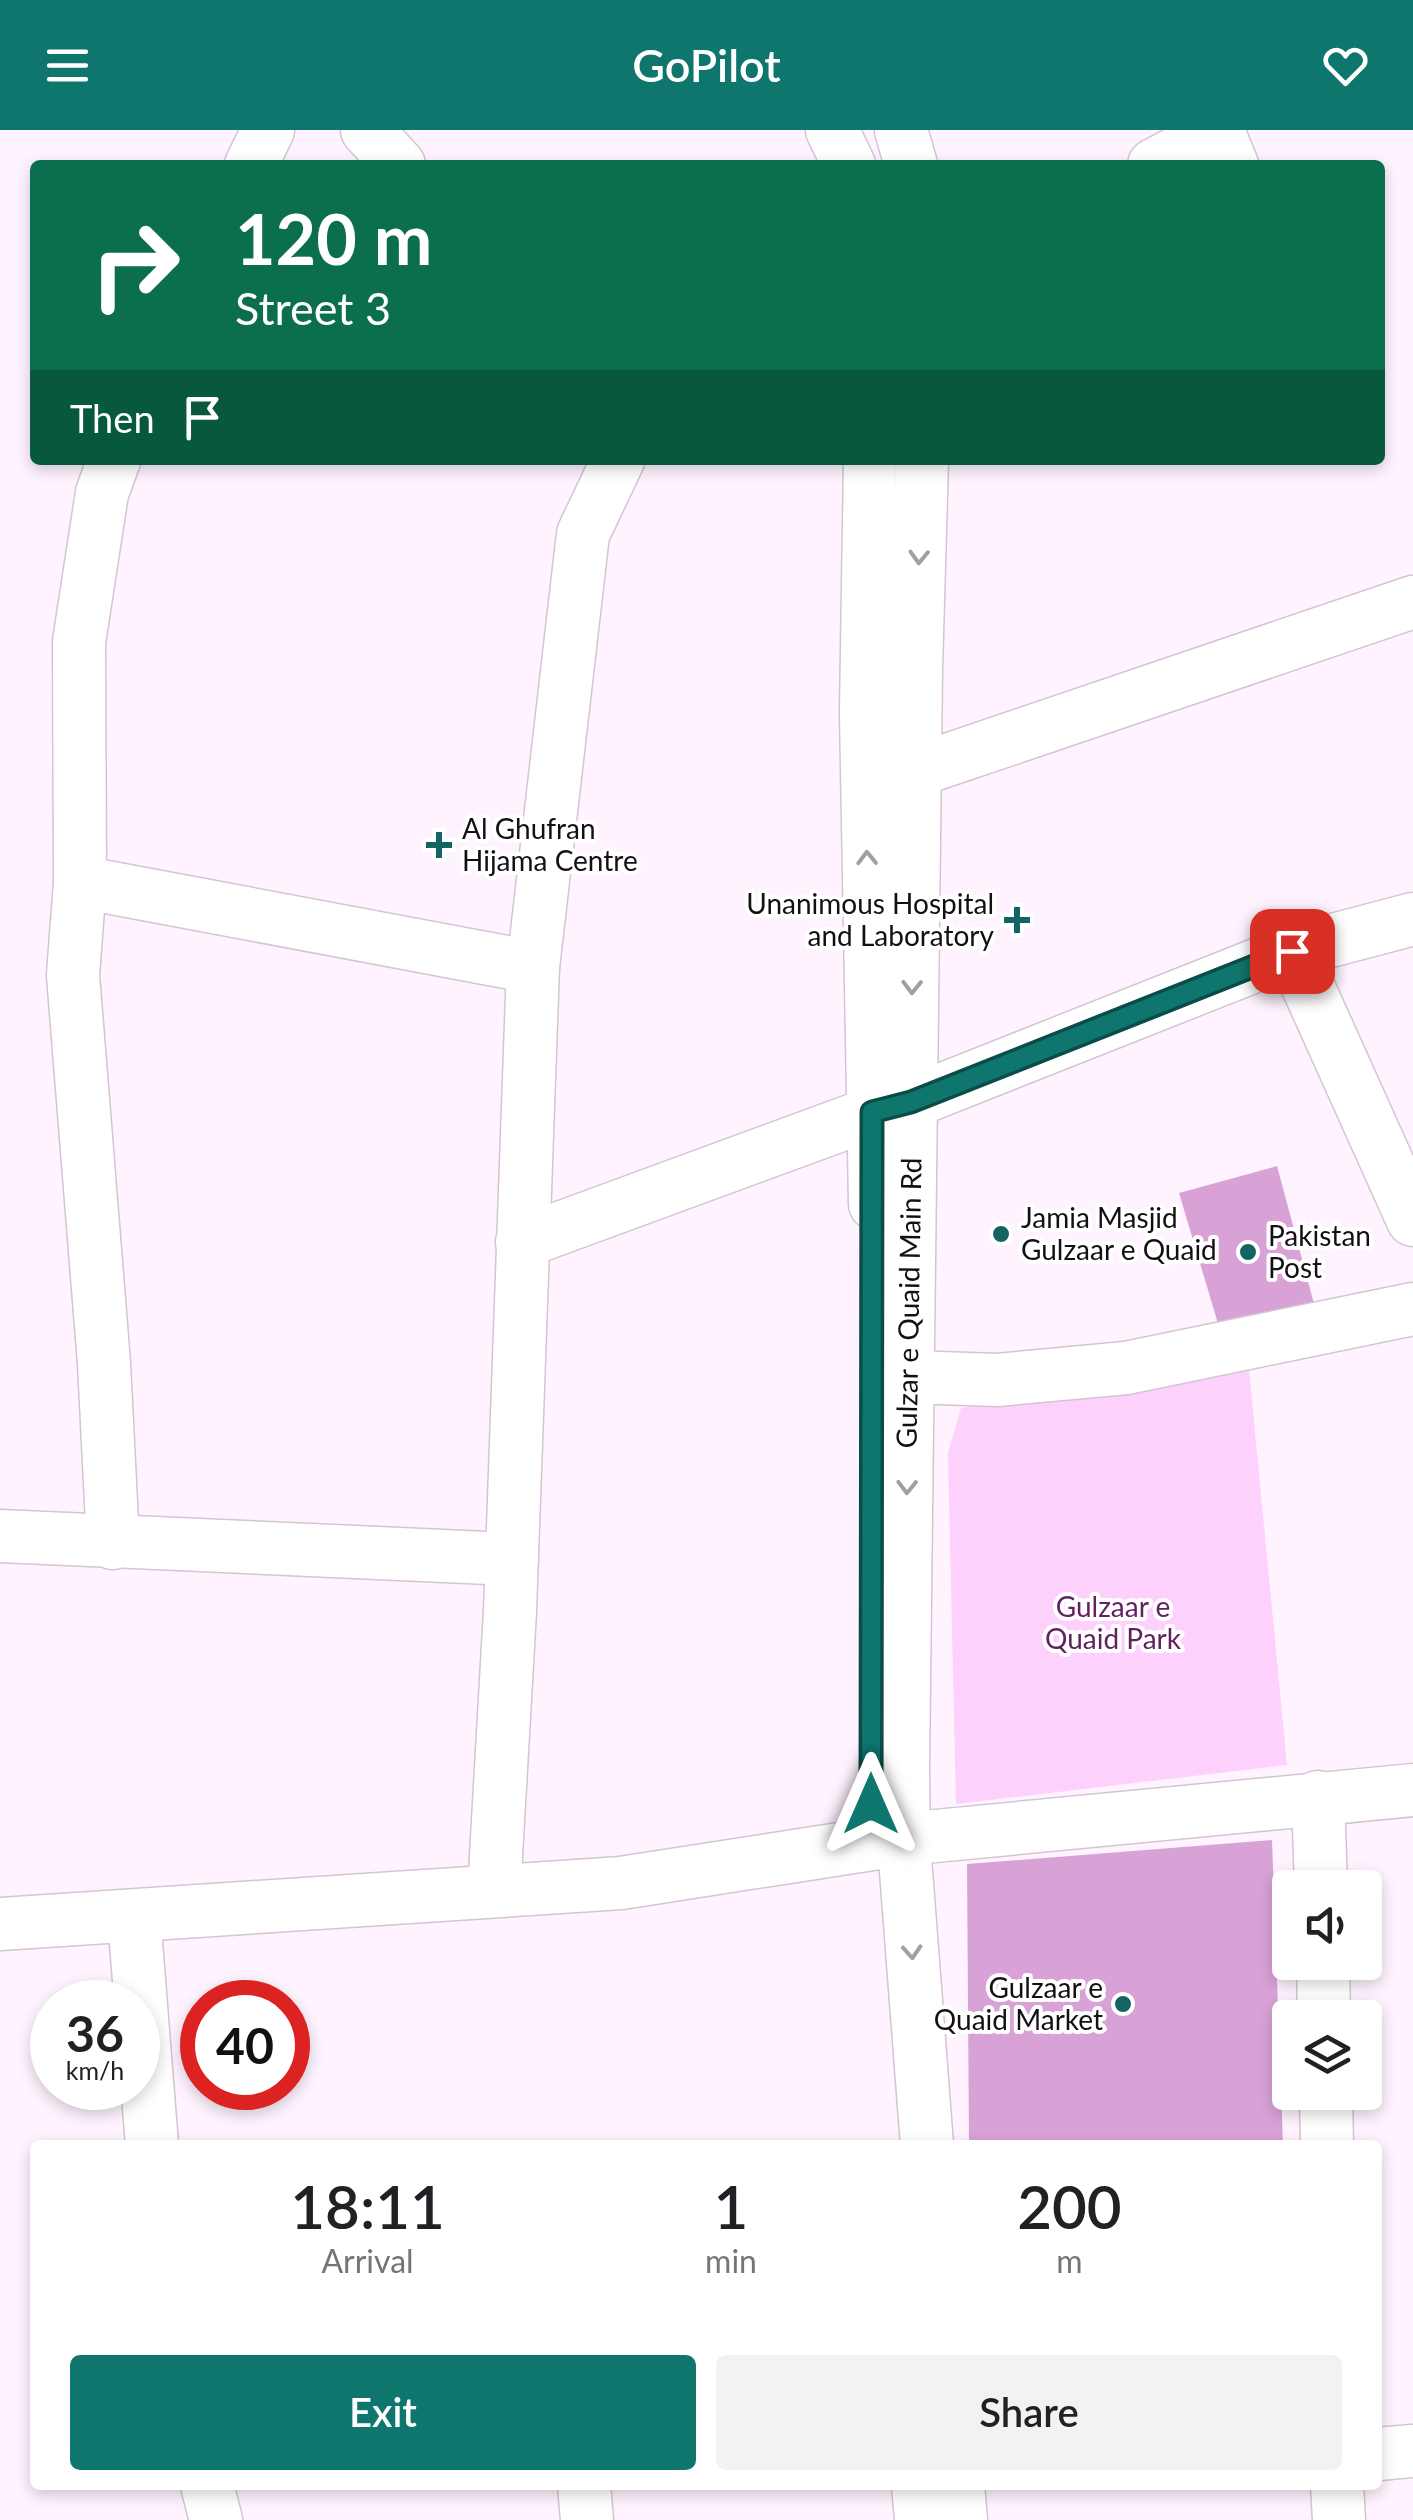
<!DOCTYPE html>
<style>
body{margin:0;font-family:Lato,sans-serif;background:#f2f2f2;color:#202124;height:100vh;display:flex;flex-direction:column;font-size:38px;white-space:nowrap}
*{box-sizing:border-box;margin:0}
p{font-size:32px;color:#757577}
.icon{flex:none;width:55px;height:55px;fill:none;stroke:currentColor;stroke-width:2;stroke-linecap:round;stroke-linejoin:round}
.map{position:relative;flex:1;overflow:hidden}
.details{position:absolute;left:30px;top:2010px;width:1352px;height:350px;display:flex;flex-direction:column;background:#fff;border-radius:10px;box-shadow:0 5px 15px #0003}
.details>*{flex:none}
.guide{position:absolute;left:30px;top:30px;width:1355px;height:305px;border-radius:10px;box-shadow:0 5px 15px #0003;background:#0b6e4f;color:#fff;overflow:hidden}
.tools{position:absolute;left:1272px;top:1740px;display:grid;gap:20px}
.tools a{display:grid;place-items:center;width:110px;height:110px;border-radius:10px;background:#fff;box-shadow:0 5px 15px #0003;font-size:50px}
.speed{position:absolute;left:30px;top:1850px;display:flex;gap:20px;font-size:50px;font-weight:700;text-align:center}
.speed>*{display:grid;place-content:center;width:130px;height:130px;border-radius:50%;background:#fff;box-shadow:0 5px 15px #0003;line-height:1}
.speed small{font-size:25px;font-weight:400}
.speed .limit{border:15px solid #d22;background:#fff;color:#111}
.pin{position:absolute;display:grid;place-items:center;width:85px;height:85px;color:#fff;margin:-42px;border-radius:20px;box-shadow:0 5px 15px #0006}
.me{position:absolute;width:110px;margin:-55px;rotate:0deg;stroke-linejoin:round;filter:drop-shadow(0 0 8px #0008)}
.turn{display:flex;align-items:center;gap:35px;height:210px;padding:0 40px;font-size:45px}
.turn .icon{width:130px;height:130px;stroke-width:2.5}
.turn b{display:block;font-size:70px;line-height:85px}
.then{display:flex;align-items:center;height:95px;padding:0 40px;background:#0003;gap:20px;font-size:38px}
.eta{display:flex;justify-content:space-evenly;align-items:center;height:170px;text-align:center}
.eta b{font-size:60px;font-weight:600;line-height:70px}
.button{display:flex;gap:20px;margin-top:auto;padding:20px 40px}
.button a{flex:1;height:115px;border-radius:10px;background:#0f766e;color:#fff;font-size:40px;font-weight:600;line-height:115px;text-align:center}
.button a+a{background:#f2f2f2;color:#202124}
header{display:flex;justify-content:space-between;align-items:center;height:130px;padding:0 40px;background:#0f766e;color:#fff;font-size:45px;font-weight:600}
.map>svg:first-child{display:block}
.green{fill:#fdd1fb}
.building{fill:#d9a2d7}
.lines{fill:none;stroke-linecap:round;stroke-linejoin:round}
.minor-casing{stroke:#d3c5d2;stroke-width:55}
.minor{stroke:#fff;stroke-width:52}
.oneway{stroke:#a19fa1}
.route-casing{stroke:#0a4d48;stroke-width:25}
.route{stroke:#0f766e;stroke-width:18}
.poi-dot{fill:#156465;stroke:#fff;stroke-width:4}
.labels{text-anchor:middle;stroke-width:8;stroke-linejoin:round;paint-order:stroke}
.poi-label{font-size:28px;fill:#140f14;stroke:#fff;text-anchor:start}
.street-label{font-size:28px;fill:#140f14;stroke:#fff}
.park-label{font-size:28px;fill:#622262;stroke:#fff}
</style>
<header><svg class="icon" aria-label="menu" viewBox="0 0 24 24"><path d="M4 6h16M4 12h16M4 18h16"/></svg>GoPilot<svg class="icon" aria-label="heart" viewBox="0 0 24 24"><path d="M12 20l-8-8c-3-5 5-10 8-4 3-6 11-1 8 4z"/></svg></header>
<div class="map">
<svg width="1413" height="2390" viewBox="0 0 1413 2390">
<rect width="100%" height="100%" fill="#fef3fe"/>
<path class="green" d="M 1249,1240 L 1287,1635 L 956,1674 L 948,1323 L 961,1278 Z"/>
<g class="building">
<path d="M 1277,1036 L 1316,1181 L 1222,1207 L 1179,1063 Z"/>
<path d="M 1272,1710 L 1283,2015 L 969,2015 L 967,1734 Z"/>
</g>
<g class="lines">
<defs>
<g id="minor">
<path d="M 367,0 L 399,35"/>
<path d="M 832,0 L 849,35"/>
<path d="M 901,0 L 911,35"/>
<path d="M 251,35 L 268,0"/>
<path d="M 1154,35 L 1218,1 L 1232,35"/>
<path d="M 870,330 L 866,583 L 875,1074"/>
<path d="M 922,330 L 916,540 L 903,1638 L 904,1715 L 927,2015"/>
<path d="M 883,648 L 915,641 L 1413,472"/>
<path d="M 80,752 L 533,837"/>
<path d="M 1292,821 L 1413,1090"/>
<path d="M 522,1112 L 873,983 L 911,972 L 1292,821 L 1413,789"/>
<path d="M 909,1247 L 997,1250 L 1126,1238 L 1413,1179"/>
<path d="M 0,1406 L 512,1429"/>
<path d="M 113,1413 L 104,1233 L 73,845 L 80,752 L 79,512 L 102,363 L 114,330"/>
<path d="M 1318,1667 L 1321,1758"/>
<path d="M 494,1761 L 510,1481 L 533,837 L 583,404 L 618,330"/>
<path d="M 134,1787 L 152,2015"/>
<path d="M 0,1794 L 621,1753 L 904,1709 L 1413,1660"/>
<path d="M 1323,1832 L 1324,1888"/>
<path d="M 1326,1962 L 1327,2015"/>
<path d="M 1378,2324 L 1413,2321"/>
<path d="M 207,2355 L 216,2390"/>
<path d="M 584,2355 L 587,2390"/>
<path d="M 918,2355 L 921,2390"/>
<path d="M 958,2355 L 961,2390"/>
<path d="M 1337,2355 L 1339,2390"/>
</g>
</defs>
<use href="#minor" class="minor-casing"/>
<use href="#minor" class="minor"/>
</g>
<defs><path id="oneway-chevron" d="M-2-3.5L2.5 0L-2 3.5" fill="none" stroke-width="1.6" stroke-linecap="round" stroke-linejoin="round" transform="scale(2.5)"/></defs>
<g class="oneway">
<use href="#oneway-chevron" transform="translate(919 427) rotate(92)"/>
<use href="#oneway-chevron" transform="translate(867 728) rotate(-91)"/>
<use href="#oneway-chevron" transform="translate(912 857) rotate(91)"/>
<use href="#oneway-chevron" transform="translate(907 1357) rotate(91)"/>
<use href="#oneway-chevron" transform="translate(912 1822) rotate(86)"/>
</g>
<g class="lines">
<defs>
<path id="route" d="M 871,1674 L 872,982 L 911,972 L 1292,821"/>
</defs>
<use href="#route" class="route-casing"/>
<use href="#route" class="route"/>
</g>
<g class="poi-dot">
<path d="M434 700h10v10h10v10h-10v10h-10v-10h-10v-10h10z"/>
<path d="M1012 775h10v10h10v10h-10v10h-10v-10h-10v-10h10z"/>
<circle cx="1001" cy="1104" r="10"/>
<circle cx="1248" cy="1122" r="10"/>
<circle cx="1123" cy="1874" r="10"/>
</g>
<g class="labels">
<g class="poi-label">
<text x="462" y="709">Al Ghufran<tspan x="462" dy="32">Hijama Centre</tspan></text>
<text x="994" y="784" text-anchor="end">Unanimous Hospital<tspan x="994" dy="32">and Laboratory</tspan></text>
<text x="1021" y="1098">Jamia Masjid<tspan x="1021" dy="32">Gulzaar e Quaid</tspan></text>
<text x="1268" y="1116">Pakistan<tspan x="1268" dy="32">Post</tspan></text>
<text x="1103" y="1868" text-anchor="end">Gulzaar e<tspan x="1103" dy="32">Quaid Market</tspan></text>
</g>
<g class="street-label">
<text transform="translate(909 1173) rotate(-89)" y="10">Gulzar e Quaid Main Rd</text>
</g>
<g class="park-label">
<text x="1113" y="1487">Gulzaar e<tspan x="1113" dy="32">Quaid Park</tspan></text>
</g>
</g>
</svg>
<div class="tools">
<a><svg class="icon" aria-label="sound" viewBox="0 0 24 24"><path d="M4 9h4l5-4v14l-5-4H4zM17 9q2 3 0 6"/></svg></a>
<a><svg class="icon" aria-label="layers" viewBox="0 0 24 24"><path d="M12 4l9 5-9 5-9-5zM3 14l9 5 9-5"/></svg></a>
</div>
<div class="speed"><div>36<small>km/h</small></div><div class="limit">40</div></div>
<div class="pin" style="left:1292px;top:821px;background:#d93025"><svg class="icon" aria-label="arrive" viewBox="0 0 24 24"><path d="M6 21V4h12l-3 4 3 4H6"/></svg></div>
<svg class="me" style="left:871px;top:1674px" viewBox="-20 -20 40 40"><path d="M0-17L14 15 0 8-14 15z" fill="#0f766e" stroke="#fff" stroke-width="4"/></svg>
<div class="guide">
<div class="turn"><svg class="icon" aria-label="right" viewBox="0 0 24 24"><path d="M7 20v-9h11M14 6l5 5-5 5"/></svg><div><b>120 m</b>Street 3</div></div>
<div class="then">Then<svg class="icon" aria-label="arrive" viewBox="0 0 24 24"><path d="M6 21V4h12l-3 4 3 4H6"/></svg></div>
</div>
<section class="details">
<div class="eta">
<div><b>18:11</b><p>Arrival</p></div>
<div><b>1</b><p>min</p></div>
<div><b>200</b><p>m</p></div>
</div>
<div class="button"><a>Exit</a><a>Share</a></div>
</section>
</div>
